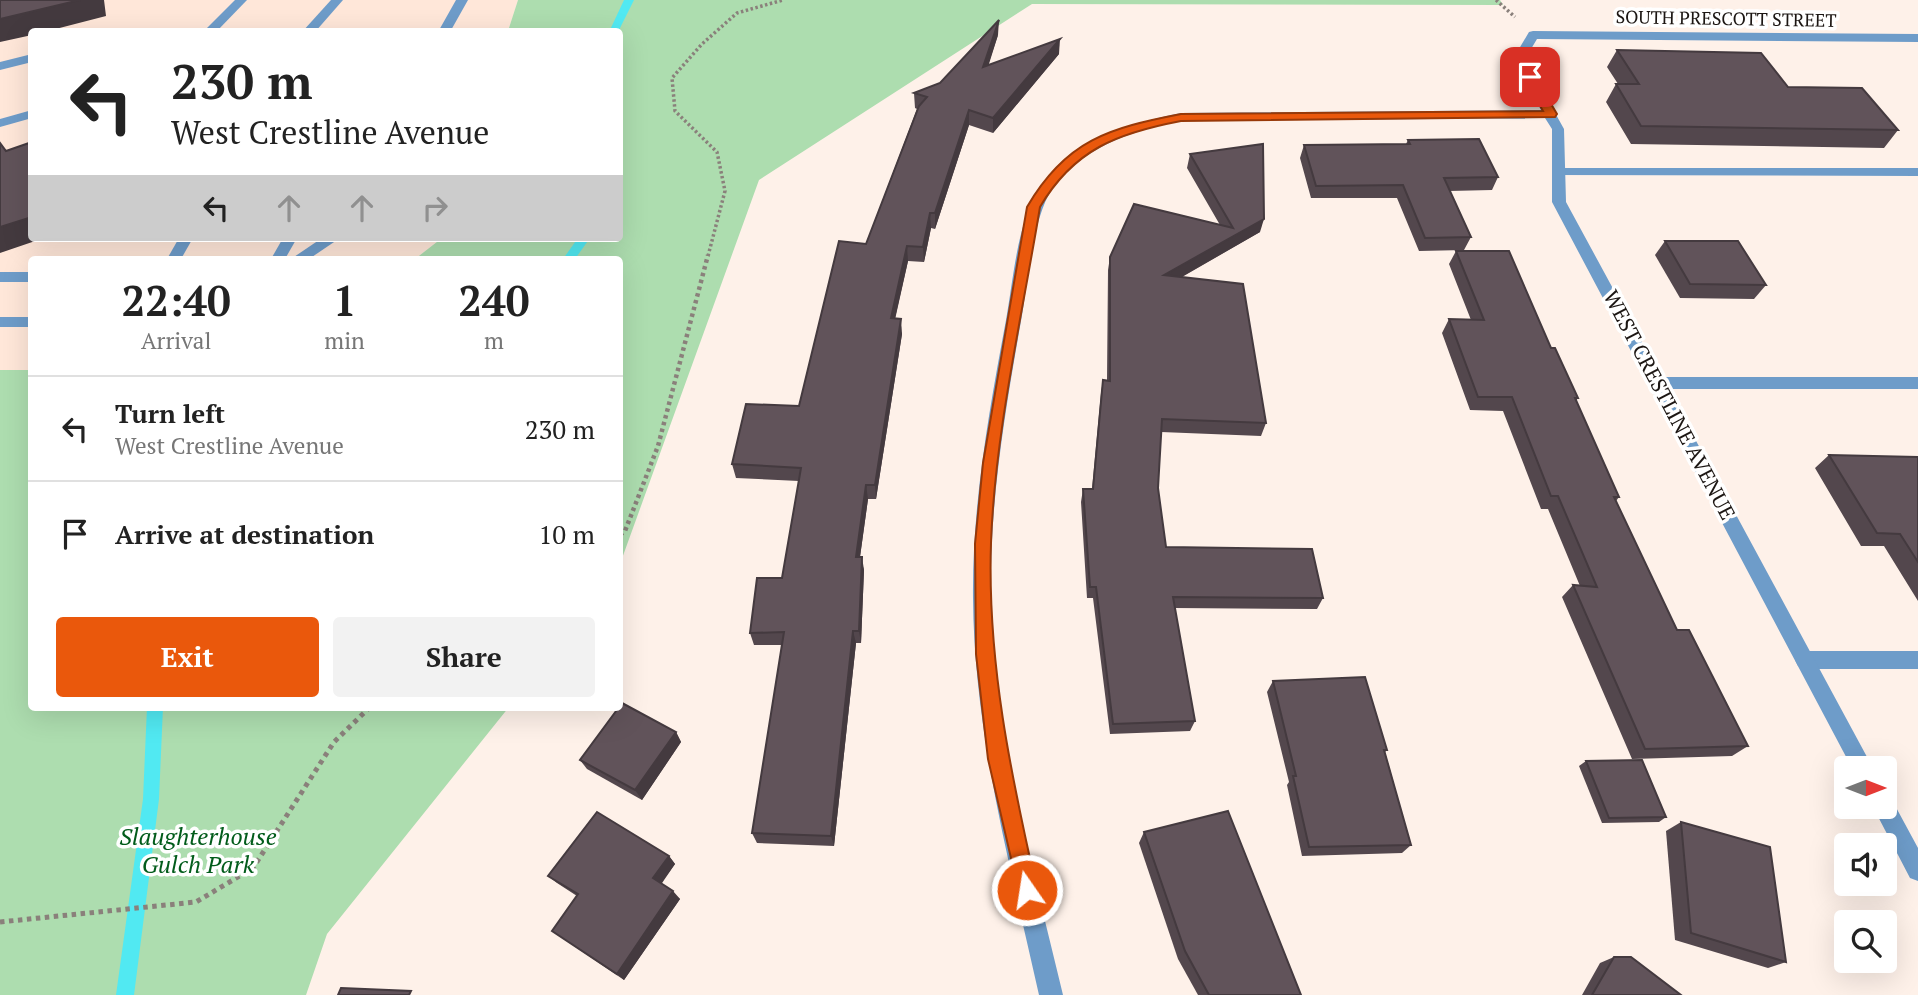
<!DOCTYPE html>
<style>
body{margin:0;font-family:"PT Serif",serif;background:#f2f2f2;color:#222;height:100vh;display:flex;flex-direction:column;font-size:26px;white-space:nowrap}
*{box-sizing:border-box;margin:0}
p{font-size:23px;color:#767676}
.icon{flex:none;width:38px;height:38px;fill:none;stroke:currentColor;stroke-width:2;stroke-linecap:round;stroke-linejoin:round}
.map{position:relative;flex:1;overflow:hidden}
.side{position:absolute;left:28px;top:256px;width:595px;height:455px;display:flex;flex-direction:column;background:#fff;border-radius:7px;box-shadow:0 7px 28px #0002}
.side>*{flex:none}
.banner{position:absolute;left:28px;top:28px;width:595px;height:214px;border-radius:7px;box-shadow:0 7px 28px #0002;background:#fff;color:#222;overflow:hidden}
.needle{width:46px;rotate:90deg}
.tools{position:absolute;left:1834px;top:756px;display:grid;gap:14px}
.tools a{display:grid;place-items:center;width:63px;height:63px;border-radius:7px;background:#fff;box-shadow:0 7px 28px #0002;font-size:35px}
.pin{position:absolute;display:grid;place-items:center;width:60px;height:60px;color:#fff;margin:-30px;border-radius:14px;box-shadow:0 4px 10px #0006}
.me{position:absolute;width:77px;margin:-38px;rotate:347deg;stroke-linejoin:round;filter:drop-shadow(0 0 5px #0008)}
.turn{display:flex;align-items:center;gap:24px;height:147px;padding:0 28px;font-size:32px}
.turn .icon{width:91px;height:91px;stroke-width:2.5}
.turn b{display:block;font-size:49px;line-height:60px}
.lanes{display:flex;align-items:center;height:66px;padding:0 28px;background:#0003;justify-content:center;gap:35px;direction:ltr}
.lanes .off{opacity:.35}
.eta{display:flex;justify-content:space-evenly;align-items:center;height:119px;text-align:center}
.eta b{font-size:42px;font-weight:700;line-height:49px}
.cta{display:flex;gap:14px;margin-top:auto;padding:14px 28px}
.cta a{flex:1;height:80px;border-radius:7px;background:#ea580c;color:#fff;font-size:28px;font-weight:700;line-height:80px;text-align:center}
.cta a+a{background:#f2f2f2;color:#222}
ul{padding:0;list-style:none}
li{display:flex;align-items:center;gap:21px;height:105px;padding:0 28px;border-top:2px solid #e0e0e0}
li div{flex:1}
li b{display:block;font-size:26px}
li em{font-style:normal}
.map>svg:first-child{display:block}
.built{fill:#ffe7d9}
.green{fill:#adddaf}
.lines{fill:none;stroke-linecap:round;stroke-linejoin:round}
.stream{fill:#51e9f2;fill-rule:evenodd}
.path-far2{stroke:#8a807b;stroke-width:3.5;stroke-dasharray:2.5 2.5;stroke-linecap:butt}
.path-far1{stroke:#8a807b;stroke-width:4.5;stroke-dasharray:3.5 3.5;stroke-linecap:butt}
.path{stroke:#8a807b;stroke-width:5;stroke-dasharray:4.5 4.5;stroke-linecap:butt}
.lane{fill:#6e9cc9;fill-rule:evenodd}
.street{fill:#6e9cc9;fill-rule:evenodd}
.wall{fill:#53474d}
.shaded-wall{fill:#443a3f}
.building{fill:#61535a;stroke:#443a3f;stroke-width:2}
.route{fill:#ea580c;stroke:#983908;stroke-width:2}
.labels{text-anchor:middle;stroke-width:7;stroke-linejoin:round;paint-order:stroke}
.far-street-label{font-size:18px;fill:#1c1613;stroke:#fff}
.street-label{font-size:21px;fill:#1c1613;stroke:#fff}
.near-park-label{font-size:24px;font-style:italic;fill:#025c1b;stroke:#fff}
</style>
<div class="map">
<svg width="1918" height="995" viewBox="0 0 1918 995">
<rect width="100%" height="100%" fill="#fef1e9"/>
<path class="built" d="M 0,0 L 518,0 L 508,31 L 32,32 L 32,238 L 442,238 L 415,259 L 32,259 L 31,370 L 0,370 Z"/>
<g class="green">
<path d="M 518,0 L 1500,0 L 1503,5 L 1032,4 L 759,180 L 620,564 L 620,259 L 415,259 L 442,238 L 620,238 L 620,32 L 508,31 Z"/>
<path d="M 0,370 L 31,370 L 32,707 L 509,707 L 327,934 L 306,995 L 0,995 Z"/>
</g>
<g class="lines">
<g class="stream">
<path d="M 624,0 L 634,0 L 618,32 L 609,32 Z"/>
<path d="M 578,238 L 590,238 L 575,259 L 563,259 Z"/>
<path d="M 147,707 L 163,707 L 159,799 L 134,995 L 116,995 L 143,799 Z"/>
</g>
<g class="path-far2">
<path d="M 1496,0 L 1515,17"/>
<path d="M 708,256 L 725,191 L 717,152 L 675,111 L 672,78 L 702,44 L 737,13 L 783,0"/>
</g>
<path class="path-far1" d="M 620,535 L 625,531 L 658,446 L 708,255"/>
<path class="path" d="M 0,922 L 196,902 L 253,868 L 334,742 L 370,707"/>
<g class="lane">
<path d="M 235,0 L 247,0 L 216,32 L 203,32 Z"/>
<path d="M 331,0 L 343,0 L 315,32 L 302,32 Z"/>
<path d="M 456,0 L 468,0 L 450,32 L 438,32 Z"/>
<path d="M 32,54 L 32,62 L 0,70 L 0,62 Z"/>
<path d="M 32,110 L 32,118 L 0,127 L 0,119 Z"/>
<path d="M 1559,168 L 1918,168 L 1918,176 L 1554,175 L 1552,172 Z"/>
<path d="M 179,238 L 193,238 L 181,259 L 167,259 Z"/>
<path d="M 283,238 L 297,238 L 285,259 L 271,259 Z"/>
<path d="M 322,238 L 340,238 L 309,259 L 291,259 Z"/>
<rect x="0" y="272" width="32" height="10"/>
<rect x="0" y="317" width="32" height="10"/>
<path d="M 1805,651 L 1918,651 L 1918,669 L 1805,669 L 1798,666 L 1795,660 L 1798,654 Z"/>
</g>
<g class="street">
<path d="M 1533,31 L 1918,34 L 1918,42 L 1537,39 L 1525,59 L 1564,129 L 1566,202 L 1661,377 L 1918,377 L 1918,389 L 1668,389 L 1873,768 L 1852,768 L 1552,202 L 1552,129 L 1545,118 L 1181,121 C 1131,131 1085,146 1053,188 C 1032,217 1028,284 1021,321 C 1005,412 989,506 991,599 C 995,734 1032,865 1063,995 L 1039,995 C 1010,865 974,733 973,598 C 972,505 989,411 1006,320 C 1014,277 1017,218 1043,183 C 1077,138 1128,124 1181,113 L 1541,110 L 1513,59 L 1529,32 Z"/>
<path d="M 1885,797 L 1892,800 L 1918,848 L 1918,881 L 1910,878 L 1873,807 L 1885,807 Z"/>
</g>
</g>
<g class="wall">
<path d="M 998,35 L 988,65 L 1059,54 L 993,133 L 969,125 L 935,229 L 931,228 L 924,262 L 908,261 L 895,318 L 902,334 L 876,499 L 868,499 L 860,557 L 864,570 L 861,643 L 856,643 L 834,846 L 757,843 L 752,833 L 782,645 L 754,645 L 750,633 L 782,578 L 799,481 L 736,478 L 732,464 L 799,406 L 866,244 L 917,109 L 915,108 L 914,93 L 940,83 Z"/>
<path d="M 1617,50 L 1788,87 L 1898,130 L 1884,148 L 1631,144 L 1606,102 L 1616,84 L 1618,84 L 1607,67 Z"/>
<path d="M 1408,140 L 1498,177 L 1492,190 L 1449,191 L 1471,237 L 1464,250 L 1419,251 L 1397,198 L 1311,198 L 1300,158 L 1304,145 L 1406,144 Z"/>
<path d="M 1190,154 L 1260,232 L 1182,277 L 1266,423 L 1261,436 L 1161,432 L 1158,488 L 1166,547 L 1323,598 L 1317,609 L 1175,608 L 1195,721 L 1190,731 L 1110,734 L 1093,598 L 1087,598 L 1081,502 L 1083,489 L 1092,489 L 1101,393 L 1103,380 L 1107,381 L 1108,270 L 1110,257 L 1220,225 L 1187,168 Z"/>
<path d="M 1665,241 L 1766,285 L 1754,299 L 1680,298 L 1655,255 Z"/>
<path d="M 1456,251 L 1551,348 L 1578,398 L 1576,401 L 1619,497 L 1616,501 L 1677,630 L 1748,746 L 1732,756 L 1632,759 L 1562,597 L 1573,585 L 1580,586 L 1548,509 L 1541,509 L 1503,411 L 1470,410 L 1442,333 L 1449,319 L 1471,320 L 1449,264 Z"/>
<path d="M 1829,455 L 1918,457 L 1918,601 L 1884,546 L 1861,546 L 1815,468 Z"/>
<path d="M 1273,681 L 1387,750 L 1385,752 L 1411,845 L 1402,853 L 1302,856 L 1287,785 L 1289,782 L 1267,692 Z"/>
<path d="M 676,732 L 681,742 L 642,800 L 587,769 L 580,760 Z"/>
<path d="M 1586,761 L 1666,817 L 1659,822 L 1602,823 L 1579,766 Z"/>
<path d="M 1681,822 L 1786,962 L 1768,968 L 1675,940 L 1666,831 Z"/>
<path d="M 1144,832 L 1301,995 L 1198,995 L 1178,959 L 1139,843 Z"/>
<path d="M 669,856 L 675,864 L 661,883 L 680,899 L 624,980 L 552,931 L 577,896 L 557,883 L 548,876 Z"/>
<path d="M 1614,957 L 1681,995 L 1582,995 L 1600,963 Z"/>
</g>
<g class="shaded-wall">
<path d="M 80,0 L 104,0 L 106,16 L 44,32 L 32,32 L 32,35 L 0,42 L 0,19 Z"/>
<path d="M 999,20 L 998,35 L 983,83 L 983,67 Z"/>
<path d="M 1060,39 L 1059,54 L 993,133 L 993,118 Z"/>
<path d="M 969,110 L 969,125 L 935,229 L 935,213 Z"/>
<path d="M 930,213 L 931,228 L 924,262 L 923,247 Z"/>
<path d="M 32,217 L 32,238 L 44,238 L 0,253 L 0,227 Z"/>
<path d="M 1264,219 L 1260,232 L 1162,288 L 1164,275 Z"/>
<path d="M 907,246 L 908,261 L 892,333 L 891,318 Z"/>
<path d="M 901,319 L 902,334 L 876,499 L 875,485 Z"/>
<path d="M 866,485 L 868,499 L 858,571 L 856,557 Z"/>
<path d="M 862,557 L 864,570 L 861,643 L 859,631 Z"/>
<path d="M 853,631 L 856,643 L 834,846 L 831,836 Z"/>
<path d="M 676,732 L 681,742 L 642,800 L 635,790 Z"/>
<path d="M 669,856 L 675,864 L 660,886 L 653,878 Z"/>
<path d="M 673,891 L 680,899 L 624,980 L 617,974 Z"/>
</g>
<g class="building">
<path d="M 0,0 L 80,0 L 0,19 Z"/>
<path d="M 999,20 L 983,67 L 1060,39 L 993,118 L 969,110 L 935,213 L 930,213 L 923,247 L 907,246 L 891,318 L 901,319 L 875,485 L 866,485 L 856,557 L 862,557 L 859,631 L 853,631 L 831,836 L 752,833 L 784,632 L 750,633 L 757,578 L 782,578 L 801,468 L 732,464 L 746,404 L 799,406 L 839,241 L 866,244 L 919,106 L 927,97 L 914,93 L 940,83 Z"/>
<path d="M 1617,50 L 1761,53 L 1788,87 L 1862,88 L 1898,130 L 1641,126 L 1616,84 L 1639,84 Z"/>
<path d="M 1479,139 L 1498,177 L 1444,178 L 1471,237 L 1425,238 L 1403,185 L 1316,186 L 1304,145 L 1410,144 L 1408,140 Z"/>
<path d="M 32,142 L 32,217 L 0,227 L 0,143 L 6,151 Z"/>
<path d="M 1263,144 L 1264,219 L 1164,275 L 1243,284 L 1266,423 L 1162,419 L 1158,488 L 1166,547 L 1312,549 L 1323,598 L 1173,597 L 1195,721 L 1113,724 L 1096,587 L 1090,587 L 1083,489 L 1093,489 L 1103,380 L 1110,381 L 1110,257 L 1134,204 L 1233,228 L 1190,154 Z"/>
<path d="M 1665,241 L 1738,241 L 1766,285 L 1690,284 Z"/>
<path d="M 1456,251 L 1509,251 L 1551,348 L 1555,348 L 1578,398 L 1575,398 L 1619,497 L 1614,497 L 1677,630 L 1689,630 L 1748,746 L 1645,749 L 1573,585 L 1597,587 L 1558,496 L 1551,496 L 1512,397 L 1478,397 L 1449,319 L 1484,320 Z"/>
<path d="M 1829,455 L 1918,457 L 1918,562 L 1900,534 L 1877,533 Z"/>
<path d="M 1365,677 L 1387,750 L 1384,750 L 1411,845 L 1309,847 L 1293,776 L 1296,776 L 1273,681 Z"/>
<path d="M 622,703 L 676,732 L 635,790 L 580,760 Z"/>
<path d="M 1642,760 L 1666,817 L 1609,818 L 1586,761 Z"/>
<path d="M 1228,811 L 1301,995 L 1209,995 L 1185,951 L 1144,832 Z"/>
<path d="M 597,812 L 669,856 L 653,878 L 673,891 L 617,974 L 552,931 L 578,894 L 548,876 Z"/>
<path d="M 1681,822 L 1770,847 L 1786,962 L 1691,933 Z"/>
<path d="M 1614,957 L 1631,957 L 1681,995 L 1592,995 Z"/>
<path d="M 341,988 L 411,991 L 409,995 L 338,995 Z"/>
</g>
<path class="route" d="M 1530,74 L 1535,77 L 1557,114 L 1555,117 L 1181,121 C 1118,133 1074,149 1040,207 C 1022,317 995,432 991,543 C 987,662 1011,775 1037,890 L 1034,897 L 1027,900 L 1020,897 L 988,759 L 976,654 L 975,544 L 983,463 L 1027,207 C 1066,140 1109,128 1181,114 L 1543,111 L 1524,77 Z"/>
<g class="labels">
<g class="far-street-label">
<text transform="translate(1726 19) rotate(1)" y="6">SOUTH PRESCOTT STREET</text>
</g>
<g class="street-label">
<text transform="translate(1669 405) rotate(62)" y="7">WEST CRESTLINE AVENUE</text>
</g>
<g class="near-park-label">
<text x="198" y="845">Slaughterhouse<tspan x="198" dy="28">Gulch Park</tspan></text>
</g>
</g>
</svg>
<div class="tools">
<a><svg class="needle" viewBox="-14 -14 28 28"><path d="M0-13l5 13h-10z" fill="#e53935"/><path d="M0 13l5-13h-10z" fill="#767676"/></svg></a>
<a><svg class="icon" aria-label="sound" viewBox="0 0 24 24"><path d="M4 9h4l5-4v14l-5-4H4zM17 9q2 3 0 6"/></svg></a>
<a><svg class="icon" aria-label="search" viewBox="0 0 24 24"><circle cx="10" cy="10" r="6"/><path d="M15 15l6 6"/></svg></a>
</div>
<div class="pin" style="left:1530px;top:77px;background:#d93025"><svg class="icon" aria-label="arrive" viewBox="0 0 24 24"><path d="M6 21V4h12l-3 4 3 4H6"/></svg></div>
<svg class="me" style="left:1027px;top:890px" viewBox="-20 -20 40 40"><circle r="17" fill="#ea580c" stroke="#fff" stroke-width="3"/><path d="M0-11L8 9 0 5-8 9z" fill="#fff"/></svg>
<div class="banner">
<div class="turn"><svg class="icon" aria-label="left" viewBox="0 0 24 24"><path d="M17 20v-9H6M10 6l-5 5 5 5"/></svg><div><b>230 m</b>West Crestline Avenue</div></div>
<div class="lanes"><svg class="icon" aria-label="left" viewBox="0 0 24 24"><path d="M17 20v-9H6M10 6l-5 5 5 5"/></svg><svg class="icon off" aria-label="ahead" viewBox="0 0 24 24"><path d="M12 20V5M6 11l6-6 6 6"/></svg><svg class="icon off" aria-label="ahead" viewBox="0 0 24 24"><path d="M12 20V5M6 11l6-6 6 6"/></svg><svg class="icon off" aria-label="right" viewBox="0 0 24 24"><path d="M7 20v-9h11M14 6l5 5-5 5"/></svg></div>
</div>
<section class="side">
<div class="eta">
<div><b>22:40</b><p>Arrival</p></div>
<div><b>1</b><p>min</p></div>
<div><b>240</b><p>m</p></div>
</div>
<ul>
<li><svg class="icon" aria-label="left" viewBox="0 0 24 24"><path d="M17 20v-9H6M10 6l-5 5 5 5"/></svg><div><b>Turn left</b><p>West Crestline Avenue</p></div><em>230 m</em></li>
<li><svg class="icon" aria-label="arrive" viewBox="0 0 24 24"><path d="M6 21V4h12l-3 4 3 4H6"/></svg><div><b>Arrive at destination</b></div><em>10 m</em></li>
</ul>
<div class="cta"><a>Exit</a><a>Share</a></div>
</section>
</div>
